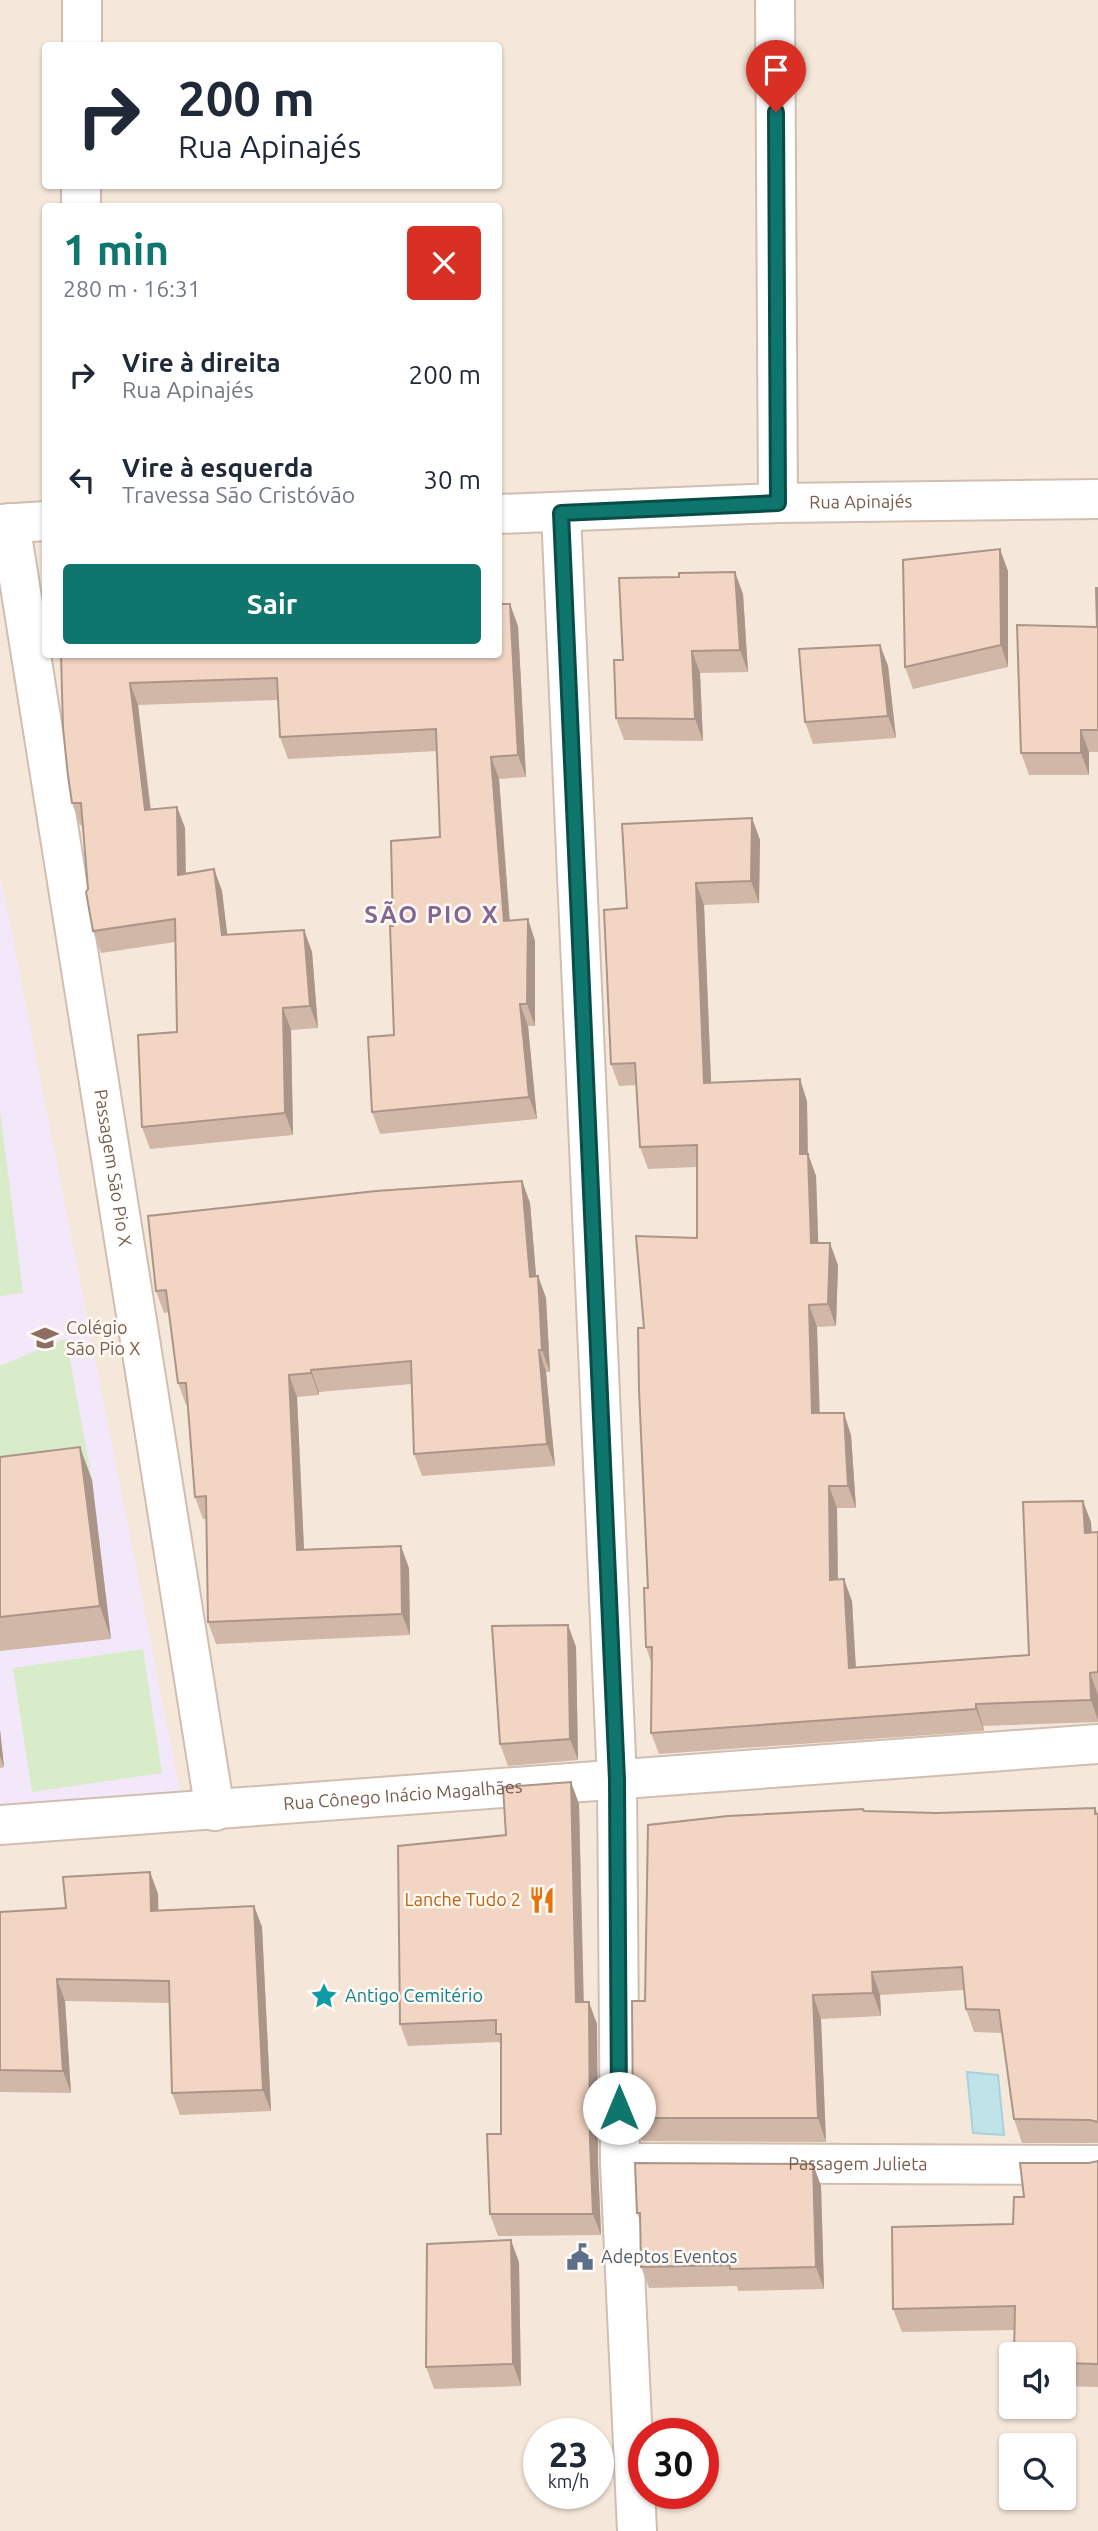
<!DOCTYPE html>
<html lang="pt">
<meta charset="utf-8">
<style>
body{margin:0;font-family:Ubuntu,sans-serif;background:#f2f2f3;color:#1f2937;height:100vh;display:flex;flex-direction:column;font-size:26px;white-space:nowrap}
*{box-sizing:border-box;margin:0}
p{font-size:23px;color:#747a83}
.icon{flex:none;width:38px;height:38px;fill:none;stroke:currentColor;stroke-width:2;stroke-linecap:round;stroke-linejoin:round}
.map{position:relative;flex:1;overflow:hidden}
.details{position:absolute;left:42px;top:203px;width:460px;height:455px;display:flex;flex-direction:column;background:#fff;border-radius:7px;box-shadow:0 2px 5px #0004}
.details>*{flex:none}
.guide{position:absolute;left:42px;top:42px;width:460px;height:147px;border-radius:7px;box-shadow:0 2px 5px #0004;background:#fff;color:#1f2937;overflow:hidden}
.controls{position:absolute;left:999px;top:2342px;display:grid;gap:14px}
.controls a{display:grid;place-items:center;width:77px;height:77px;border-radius:7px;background:#fff;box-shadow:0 2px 5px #0004;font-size:35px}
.speed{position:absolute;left:523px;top:2418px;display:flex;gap:14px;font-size:35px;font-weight:700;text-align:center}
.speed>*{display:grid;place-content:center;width:91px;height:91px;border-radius:50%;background:#fff;box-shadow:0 2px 5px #0004;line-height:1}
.speed small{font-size:18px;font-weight:400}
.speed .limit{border:10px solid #d22;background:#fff;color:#111}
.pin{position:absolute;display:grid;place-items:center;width:60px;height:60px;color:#fff;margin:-72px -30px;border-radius:50% 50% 50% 0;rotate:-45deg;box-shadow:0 0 7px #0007}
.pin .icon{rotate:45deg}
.me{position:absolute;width:77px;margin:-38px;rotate:0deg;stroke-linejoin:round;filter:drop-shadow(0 0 5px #0008)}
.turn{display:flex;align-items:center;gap:24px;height:147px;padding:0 21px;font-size:32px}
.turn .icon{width:91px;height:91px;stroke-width:2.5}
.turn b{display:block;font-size:49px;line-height:60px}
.round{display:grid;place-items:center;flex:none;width:74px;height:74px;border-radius:7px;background:#f2f2f3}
.headline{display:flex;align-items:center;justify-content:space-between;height:119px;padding:0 21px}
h1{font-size:42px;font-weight:600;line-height:52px;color:#0f766e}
.button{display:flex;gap:14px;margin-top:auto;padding:14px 21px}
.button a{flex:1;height:80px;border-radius:7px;background:#0f766e;color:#fff;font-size:28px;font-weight:600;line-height:80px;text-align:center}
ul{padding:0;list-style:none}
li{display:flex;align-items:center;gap:21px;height:105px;padding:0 21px}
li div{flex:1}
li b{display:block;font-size:26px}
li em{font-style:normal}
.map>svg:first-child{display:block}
.residential{fill:#f5e8da;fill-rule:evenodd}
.education{fill:#f3e8fa}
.green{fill:#d8ecc9}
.water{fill:#bfe3e8;stroke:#a5d3da;stroke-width:2}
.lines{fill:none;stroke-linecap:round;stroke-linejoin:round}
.minor-casing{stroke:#d1beb0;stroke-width:42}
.minor{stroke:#fff;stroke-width:38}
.wall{fill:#d1b7a8}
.shaded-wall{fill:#aa9588}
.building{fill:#f3d5c3;stroke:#aa9588;stroke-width:2}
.route-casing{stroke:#0a4d48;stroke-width:18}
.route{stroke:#0f766e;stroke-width:12}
.labels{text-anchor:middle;stroke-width:5;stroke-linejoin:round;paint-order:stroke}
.street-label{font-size:18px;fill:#7a5c4d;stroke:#fffaf3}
.education-label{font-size:18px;fill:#785e54;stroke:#fffaf3;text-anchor:start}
.food-label{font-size:18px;fill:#c56008;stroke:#fffaf3;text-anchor:end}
.culture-label{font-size:18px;fill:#0d838f;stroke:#fffaf3;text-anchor:start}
.service-label{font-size:18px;fill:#4e5e75;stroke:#fffaf3;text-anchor:start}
.district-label{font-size:24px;font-weight:bold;letter-spacing:2px;fill:#846695;stroke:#fffaf3}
</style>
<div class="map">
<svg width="1098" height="2531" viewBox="0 0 1098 2531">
<rect width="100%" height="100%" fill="#fdf6ec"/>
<path class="residential" d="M 0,0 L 1098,0 L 1098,2531 L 0,2531 ZM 46,46 L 499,46 L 499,186 L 46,186 ZM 46,206 L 499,206 L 499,654 L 46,654 ZM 1012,2354 L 1064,2354 L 1064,2406 L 1012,2406 ZM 539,2434 L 598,2434 L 598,2494 L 539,2494 ZM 644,2434 L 704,2434 L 704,2494 L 644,2494 ZM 1012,2445 L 1064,2445 L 1064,2497 L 1012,2497 Z"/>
<path class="education" d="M 0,873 L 182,1802 L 0,1814 Z"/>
<g class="green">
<path d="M 0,1110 L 23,1293 L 0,1296 Z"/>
<path d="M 66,1338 L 92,1480 L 0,1491 L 0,1366 Z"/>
<path d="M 143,1649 L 162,1773 L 32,1792 L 13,1668 Z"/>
</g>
<path class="water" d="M 967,2072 L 998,2075 L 1004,2135 L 973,2133 Z"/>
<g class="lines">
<defs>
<g id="minor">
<path d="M 775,0 L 778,503"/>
<path d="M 82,46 L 82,0"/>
<path d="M 81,206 L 81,186"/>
<path d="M 561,513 L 617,1780 L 620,2163 L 637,2531"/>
<path id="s1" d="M 499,514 L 778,503 L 1098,499"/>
<path id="s2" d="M 10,523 L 215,1811"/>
<path d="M 0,524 L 46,521"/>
<path id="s3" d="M 0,1825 L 1098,1744"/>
<path id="s4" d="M 620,2163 L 1098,2165"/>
</g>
</defs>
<use href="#minor" class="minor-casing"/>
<use href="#minor" class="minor"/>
</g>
<g class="wall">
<path d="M 1008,571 L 1008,667 L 913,689 L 905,667 Z"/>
<path d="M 1098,588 L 1098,752 L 1089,752 L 1089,775 L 1029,775 L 1021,753 L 1097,627 Z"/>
<path d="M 743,594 L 748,672 L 700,673 L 703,741 L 624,740 L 616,718 L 623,660 Z"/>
<path d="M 518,626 L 526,777 L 499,779 L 510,920 L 528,919 L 535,941 L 535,1026 L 528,1026 L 537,1119 L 380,1134 L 372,1112 L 394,1035 L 393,926 L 440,837 L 437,751 L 288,759 L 280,737 L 278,700 L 138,705 L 151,809 L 177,807 L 185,828 L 186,874 L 214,869 L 222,891 L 227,935 L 304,930 L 312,952 L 318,1028 L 291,1030 L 293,1135 L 150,1149 L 142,1127 L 177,1032 L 175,942 L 101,953 L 93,931 L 83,825 L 80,825 L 72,803 L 61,654 Z"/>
<path d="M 880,645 L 888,666 L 896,738 L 813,744 L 805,722 Z"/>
<path d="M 752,818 L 760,840 L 759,903 L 704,905 L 711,1083 L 807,1101 L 808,1154 L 816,1176 L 818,1243 L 838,1265 L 836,1326 L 817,1327 L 820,1413 L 851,1435 L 856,1508 L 837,1508 L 838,1579 L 852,1601 L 856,1668 L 1029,1655 L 1091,1522 L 1092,1533 L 1098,1532 L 1098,1722 L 983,1726 L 984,1731 L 659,1754 L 651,1733 L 652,1665 L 646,1647 L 648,1588 L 644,1328 L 697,1238 L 697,1167 L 648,1169 L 640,1147 L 636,1085 L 619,1086 L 611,1064 L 627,908 Z"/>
<path d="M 522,1181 L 530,1203 L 536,1276 L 538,1276 L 546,1298 L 550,1372 L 546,1372 L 555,1466 L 422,1476 L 414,1454 L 412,1384 L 319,1392 L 319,1395 L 297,1397 L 304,1549 L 409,1568 L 410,1635 L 216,1644 L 208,1622 L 207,1519 L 203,1519 L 195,1497 L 188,1405 L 186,1405 L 178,1383 L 169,1312 L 164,1313 L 156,1291 Z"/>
<path d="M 0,1457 L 92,1480 L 111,1639 L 0,1651 Z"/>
<path d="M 568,1625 L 576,1647 L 578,1760 L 508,1766 L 500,1744 Z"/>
<path d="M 0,1730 L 4,1767 L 0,1768 Z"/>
<path d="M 571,1782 L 579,1804 L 584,2002 L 597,2024 L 598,2163 L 601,2235 L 498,2236 L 490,2214 L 501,2134 L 501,2046 L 499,2042 L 408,2046 L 400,2024 L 506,1835 Z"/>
<path d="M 1095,1808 L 1098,1814 L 1098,2143 L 1022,2143 L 1014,2119 L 1002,2033 L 974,2032 L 966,2009 L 964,1990 L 880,1995 L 881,2016 L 821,2019 L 826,2142 L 642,2141 L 633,2118 L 645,2001 L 864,1811 L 936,1813 Z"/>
<path d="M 150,1872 L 158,1894 L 158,1910 L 254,1906 L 262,1927 L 271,2111 L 180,2115 L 172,2093 L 169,2003 L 65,2001 L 71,2093 L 0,2092 L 0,1912 L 66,1908 Z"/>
<path d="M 1098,2161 L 1098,2387 L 1064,2386 L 1064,2354 L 1015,2330 L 902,2332 L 893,2309 L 1013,2224 L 1024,2197 L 1089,2163 Z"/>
<path d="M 813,2164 L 821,2186 L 824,2289 L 738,2291 L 737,2286 L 649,2288 L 641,2267 L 640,2221 L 637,2213 Z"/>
<path d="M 519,2262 L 521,2386 L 434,2389 L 426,2367 Z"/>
</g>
<g class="shaded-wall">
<path d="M 1000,549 L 1008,571 L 1008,667 L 1001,645 Z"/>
<path d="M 735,572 L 743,594 L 748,672 L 740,650 Z"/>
<path d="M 510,604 L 518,626 L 526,777 L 518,755 Z"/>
<path d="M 880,645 L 888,666 L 896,738 L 888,716 Z"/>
<path d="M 692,651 L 700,673 L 703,741 L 695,719 Z"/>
<path d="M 130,683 L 138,705 L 153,832 L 145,810 Z"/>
<path d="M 1081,730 L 1089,752 L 1089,775 L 1081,753 Z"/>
<path d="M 491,757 L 499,779 L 511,942 L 504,921 Z"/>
<path d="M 177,807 L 185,828 L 186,897 L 178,875 Z"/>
<path d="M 752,818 L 760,840 L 759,903 L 751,881 Z"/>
<path d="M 214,869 L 222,891 L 230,957 L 222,935 Z"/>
<path d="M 696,883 L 704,905 L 712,1105 L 704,1083 Z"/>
<path d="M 528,919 L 535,941 L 535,1026 L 527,1004 Z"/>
<path d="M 304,930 L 312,952 L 318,1028 L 310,1006 Z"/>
<path d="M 520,1004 L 528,1026 L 537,1119 L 529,1097 Z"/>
<path d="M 283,1008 L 291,1030 L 293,1135 L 285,1113 Z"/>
<path d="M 800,1079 L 807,1101 L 808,1176 L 800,1154 Z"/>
<path d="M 808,1154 L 816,1176 L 819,1264 L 811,1243 Z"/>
<path d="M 522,1181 L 530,1203 L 538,1299 L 530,1277 Z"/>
<path d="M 830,1243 L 838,1265 L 836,1326 L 828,1304 Z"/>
<path d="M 538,1276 L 546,1298 L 550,1372 L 542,1350 Z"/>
<path d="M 809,1305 L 817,1327 L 820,1435 L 812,1413 Z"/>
<path d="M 539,1350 L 546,1372 L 555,1466 L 547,1444 Z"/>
<path d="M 311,1370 L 319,1392 L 319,1395 L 311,1373 Z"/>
<path d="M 289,1375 L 297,1397 L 305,1572 L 297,1550 Z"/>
<path d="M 844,1413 L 851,1435 L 856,1508 L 848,1486 Z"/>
<path d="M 80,1447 L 92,1480 L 111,1639 L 100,1606 Z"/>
<path d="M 829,1486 L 837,1508 L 838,1601 L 830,1580 Z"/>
<path d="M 1083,1501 L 1091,1522 L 1092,1555 L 1085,1533 Z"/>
<path d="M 401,1546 L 409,1568 L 410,1635 L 402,1614 Z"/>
<path d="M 844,1579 L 852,1601 L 857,1690 L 849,1668 Z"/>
<path d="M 568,1625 L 576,1647 L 578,1760 L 570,1739 Z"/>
<path d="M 1090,1673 L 1098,1695 L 1098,1720 L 1091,1700 Z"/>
<path d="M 976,1704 L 983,1726 L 984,1731 L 976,1709 Z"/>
<path d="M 0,1730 L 4,1767 L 0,1756 Z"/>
<path d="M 571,1782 L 579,1804 L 584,2024 L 576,2002 Z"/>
<path d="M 150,1872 L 158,1894 L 159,1933 L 151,1911 Z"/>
<path d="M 254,1906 L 262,1927 L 271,2111 L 263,2090 Z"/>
<path d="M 872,1972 L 880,1995 L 881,2016 L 873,1993 Z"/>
<path d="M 57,1979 L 65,2001 L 71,2093 L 63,2071 Z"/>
<path d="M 813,1995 L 821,2019 L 826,2142 L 818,2118 Z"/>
<path d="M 589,2002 L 597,2024 L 598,2163 L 601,2235 L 593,2214 L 590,2141 Z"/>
<path d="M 813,2164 L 821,2186 L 824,2289 L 816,2267 Z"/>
<path d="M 511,2240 L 519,2262 L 521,2386 L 513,2364 Z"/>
</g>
<g class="building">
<path d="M 1000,549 L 1001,645 L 905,667 L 903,560 Z"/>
<path d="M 735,572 L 740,650 L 692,651 L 695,719 L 616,718 L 614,660 L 623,660 L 619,578 L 679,577 L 679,573 Z"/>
<path d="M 1096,588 L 1098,588 L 1098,730 L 1081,730 L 1081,753 L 1021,753 L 1017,625 L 1097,627 Z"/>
<path d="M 499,604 L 510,604 L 518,755 L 491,757 L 504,921 L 528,919 L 527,1004 L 520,1004 L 529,1097 L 372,1112 L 368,1037 L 394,1035 L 390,926 L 393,926 L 391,841 L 440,837 L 436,729 L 280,737 L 277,678 L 130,683 L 145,810 L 177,807 L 178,875 L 214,869 L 222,935 L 304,930 L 310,1006 L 283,1008 L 285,1113 L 142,1127 L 138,1035 L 177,1032 L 175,919 L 93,931 L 86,892 L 88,889 L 81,803 L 72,803 L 68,776 L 63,728 L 61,654 L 499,654 Z"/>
<path d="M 880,645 L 888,716 L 805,722 L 799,649 Z"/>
<path d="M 752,818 L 751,881 L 696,883 L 704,1083 L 800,1079 L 800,1154 L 808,1154 L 811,1243 L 830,1243 L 828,1304 L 809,1305 L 812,1413 L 844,1413 L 848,1486 L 829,1486 L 830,1580 L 844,1579 L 849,1668 L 1029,1655 L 1023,1502 L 1083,1501 L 1085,1533 L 1098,1532 L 1098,1672 L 1090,1673 L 1091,1700 L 976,1704 L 976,1709 L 651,1733 L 652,1647 L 646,1647 L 644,1588 L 648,1588 L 639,1390 L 638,1328 L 644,1328 L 636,1236 L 697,1238 L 697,1145 L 640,1147 L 635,1063 L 611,1064 L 604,910 L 627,908 L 622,824 Z"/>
<path d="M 522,1181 L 530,1277 L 538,1276 L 542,1350 L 539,1350 L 547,1444 L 414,1454 L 411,1361 L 311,1370 L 311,1373 L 289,1375 L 297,1550 L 401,1546 L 402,1614 L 208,1622 L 206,1496 L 195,1497 L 186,1383 L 178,1383 L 166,1290 L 156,1291 L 148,1216 L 376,1191 Z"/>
<path d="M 80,1447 L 100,1606 L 0,1617 L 0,1457 Z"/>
<path d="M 568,1625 L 570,1739 L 500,1744 L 492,1626 Z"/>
<path d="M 571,1782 L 576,2002 L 589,2002 L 590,2141 L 593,2214 L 490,2214 L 487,2134 L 501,2134 L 501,2034 L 496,2034 L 496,2020 L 400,2024 L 398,1846 L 506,1835 L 503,1787 Z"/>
<path d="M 1095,1808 L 1095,1814 L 1098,1814 L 1098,2122 L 1090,2120 L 1014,2119 L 999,2010 L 966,2009 L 962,1967 L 872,1972 L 873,1993 L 813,1995 L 818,2118 L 633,2118 L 632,2001 L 645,2001 L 648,1825 L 728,1816 L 863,1809 L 864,1811 L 936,1813 Z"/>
<path d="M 150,1872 L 151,1911 L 254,1906 L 263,2090 L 172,2093 L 169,1981 L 57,1979 L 63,2071 L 0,2070 L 0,1912 L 66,1908 L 63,1877 Z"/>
<path d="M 1098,2161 L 1098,2364 L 1064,2363 L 1064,2354 L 1014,2354 L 1015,2306 L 893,2309 L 892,2227 L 1013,2224 L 1014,2197 L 1024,2197 L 1020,2163 L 1089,2163 Z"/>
<path d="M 635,2163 L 813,2164 L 816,2267 L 730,2269 L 730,2265 L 641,2267 L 640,2213 L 637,2213 Z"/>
<path d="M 511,2240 L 513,2364 L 426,2367 L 427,2244 Z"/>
</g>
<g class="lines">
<defs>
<path id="route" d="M 619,2108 L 617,1780 L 561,513 L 778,503 L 776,112"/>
</defs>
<use href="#route" class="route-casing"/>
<use href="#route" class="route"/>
</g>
<defs>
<symbol id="school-bare" viewBox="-9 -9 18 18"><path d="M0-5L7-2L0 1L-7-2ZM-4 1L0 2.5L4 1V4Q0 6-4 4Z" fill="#8d6e63" stroke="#fffaf3" stroke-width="2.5" paint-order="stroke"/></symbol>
<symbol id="restaurant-bare" viewBox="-9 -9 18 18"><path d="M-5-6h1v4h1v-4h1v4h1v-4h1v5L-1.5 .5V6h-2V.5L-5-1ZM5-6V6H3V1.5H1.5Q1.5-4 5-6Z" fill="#e8710a" stroke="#fffaf3" stroke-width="2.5" paint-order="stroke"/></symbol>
<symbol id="sight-bare" viewBox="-9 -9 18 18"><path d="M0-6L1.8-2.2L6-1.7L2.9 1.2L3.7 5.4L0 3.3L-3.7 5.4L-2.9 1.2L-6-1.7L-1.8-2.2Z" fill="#0f9aa8" stroke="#fffaf3" stroke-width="2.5" paint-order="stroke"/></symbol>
<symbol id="civic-bare" viewBox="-9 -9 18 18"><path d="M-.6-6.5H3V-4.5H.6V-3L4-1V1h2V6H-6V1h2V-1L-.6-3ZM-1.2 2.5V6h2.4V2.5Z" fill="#5c6f8a" stroke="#fffaf3" stroke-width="2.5" paint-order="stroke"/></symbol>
</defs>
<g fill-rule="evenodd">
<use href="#school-bare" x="26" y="1319" width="38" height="38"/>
<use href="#restaurant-bare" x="523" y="1881" width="38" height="38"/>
<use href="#sight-bare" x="305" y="1977" width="38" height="38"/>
<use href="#civic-bare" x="561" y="2238" width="38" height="38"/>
</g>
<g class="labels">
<g class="street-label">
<text dy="6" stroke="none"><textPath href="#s1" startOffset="362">Rua Apinajés</textPath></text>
<text dy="6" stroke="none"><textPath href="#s2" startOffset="653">Passagem São Pio X</textPath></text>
<text dy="6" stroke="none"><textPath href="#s3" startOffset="404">Rua Cônego Inácio Magalhães</textPath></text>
<text dy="6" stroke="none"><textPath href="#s4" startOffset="238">Passagem Julieta</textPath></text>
</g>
<g class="education-label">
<text x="66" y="1334">Colégio<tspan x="66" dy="21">São Pio X</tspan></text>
</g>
<g class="food-label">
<text x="521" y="1906">Lanche Tudo 2</text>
</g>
<g class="culture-label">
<text x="345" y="2002">Antigo Cemitério</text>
</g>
<g class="service-label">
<text x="601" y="2263">Adeptos Eventos</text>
</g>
<g class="district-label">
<text x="432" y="923">SÃO PIO X</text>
</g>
</g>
</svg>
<div class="controls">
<a><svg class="icon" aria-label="sound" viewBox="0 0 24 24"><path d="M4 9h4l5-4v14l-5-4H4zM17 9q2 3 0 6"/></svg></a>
<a><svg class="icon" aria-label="search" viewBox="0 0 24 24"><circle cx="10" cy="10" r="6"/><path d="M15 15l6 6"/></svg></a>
</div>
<div class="speed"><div>23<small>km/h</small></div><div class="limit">30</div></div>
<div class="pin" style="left:776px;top:112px;background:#d93025"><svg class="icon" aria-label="arrive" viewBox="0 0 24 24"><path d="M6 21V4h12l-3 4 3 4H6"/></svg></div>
<svg class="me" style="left:619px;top:2108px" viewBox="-20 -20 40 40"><circle r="19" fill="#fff"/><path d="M0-13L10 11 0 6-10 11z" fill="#0f766e"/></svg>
<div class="guide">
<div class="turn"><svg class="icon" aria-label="right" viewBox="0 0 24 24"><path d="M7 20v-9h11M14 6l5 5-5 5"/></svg><div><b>200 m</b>Rua Apinajés</div></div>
</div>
<section class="details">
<div class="headline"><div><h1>1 min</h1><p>280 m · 16:31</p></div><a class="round" style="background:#d93025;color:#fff"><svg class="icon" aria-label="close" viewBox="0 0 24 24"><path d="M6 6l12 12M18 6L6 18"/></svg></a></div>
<ul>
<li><svg class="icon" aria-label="right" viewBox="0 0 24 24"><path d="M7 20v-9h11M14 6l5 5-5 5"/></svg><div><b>Vire à direita</b><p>Rua Apinajés</p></div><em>200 m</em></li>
<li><svg class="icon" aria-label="left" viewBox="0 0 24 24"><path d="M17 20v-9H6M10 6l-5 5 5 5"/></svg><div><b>Vire à esquerda</b><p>Travessa São Cristóvão</p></div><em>30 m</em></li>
</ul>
<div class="button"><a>Sair</a></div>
</section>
</div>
